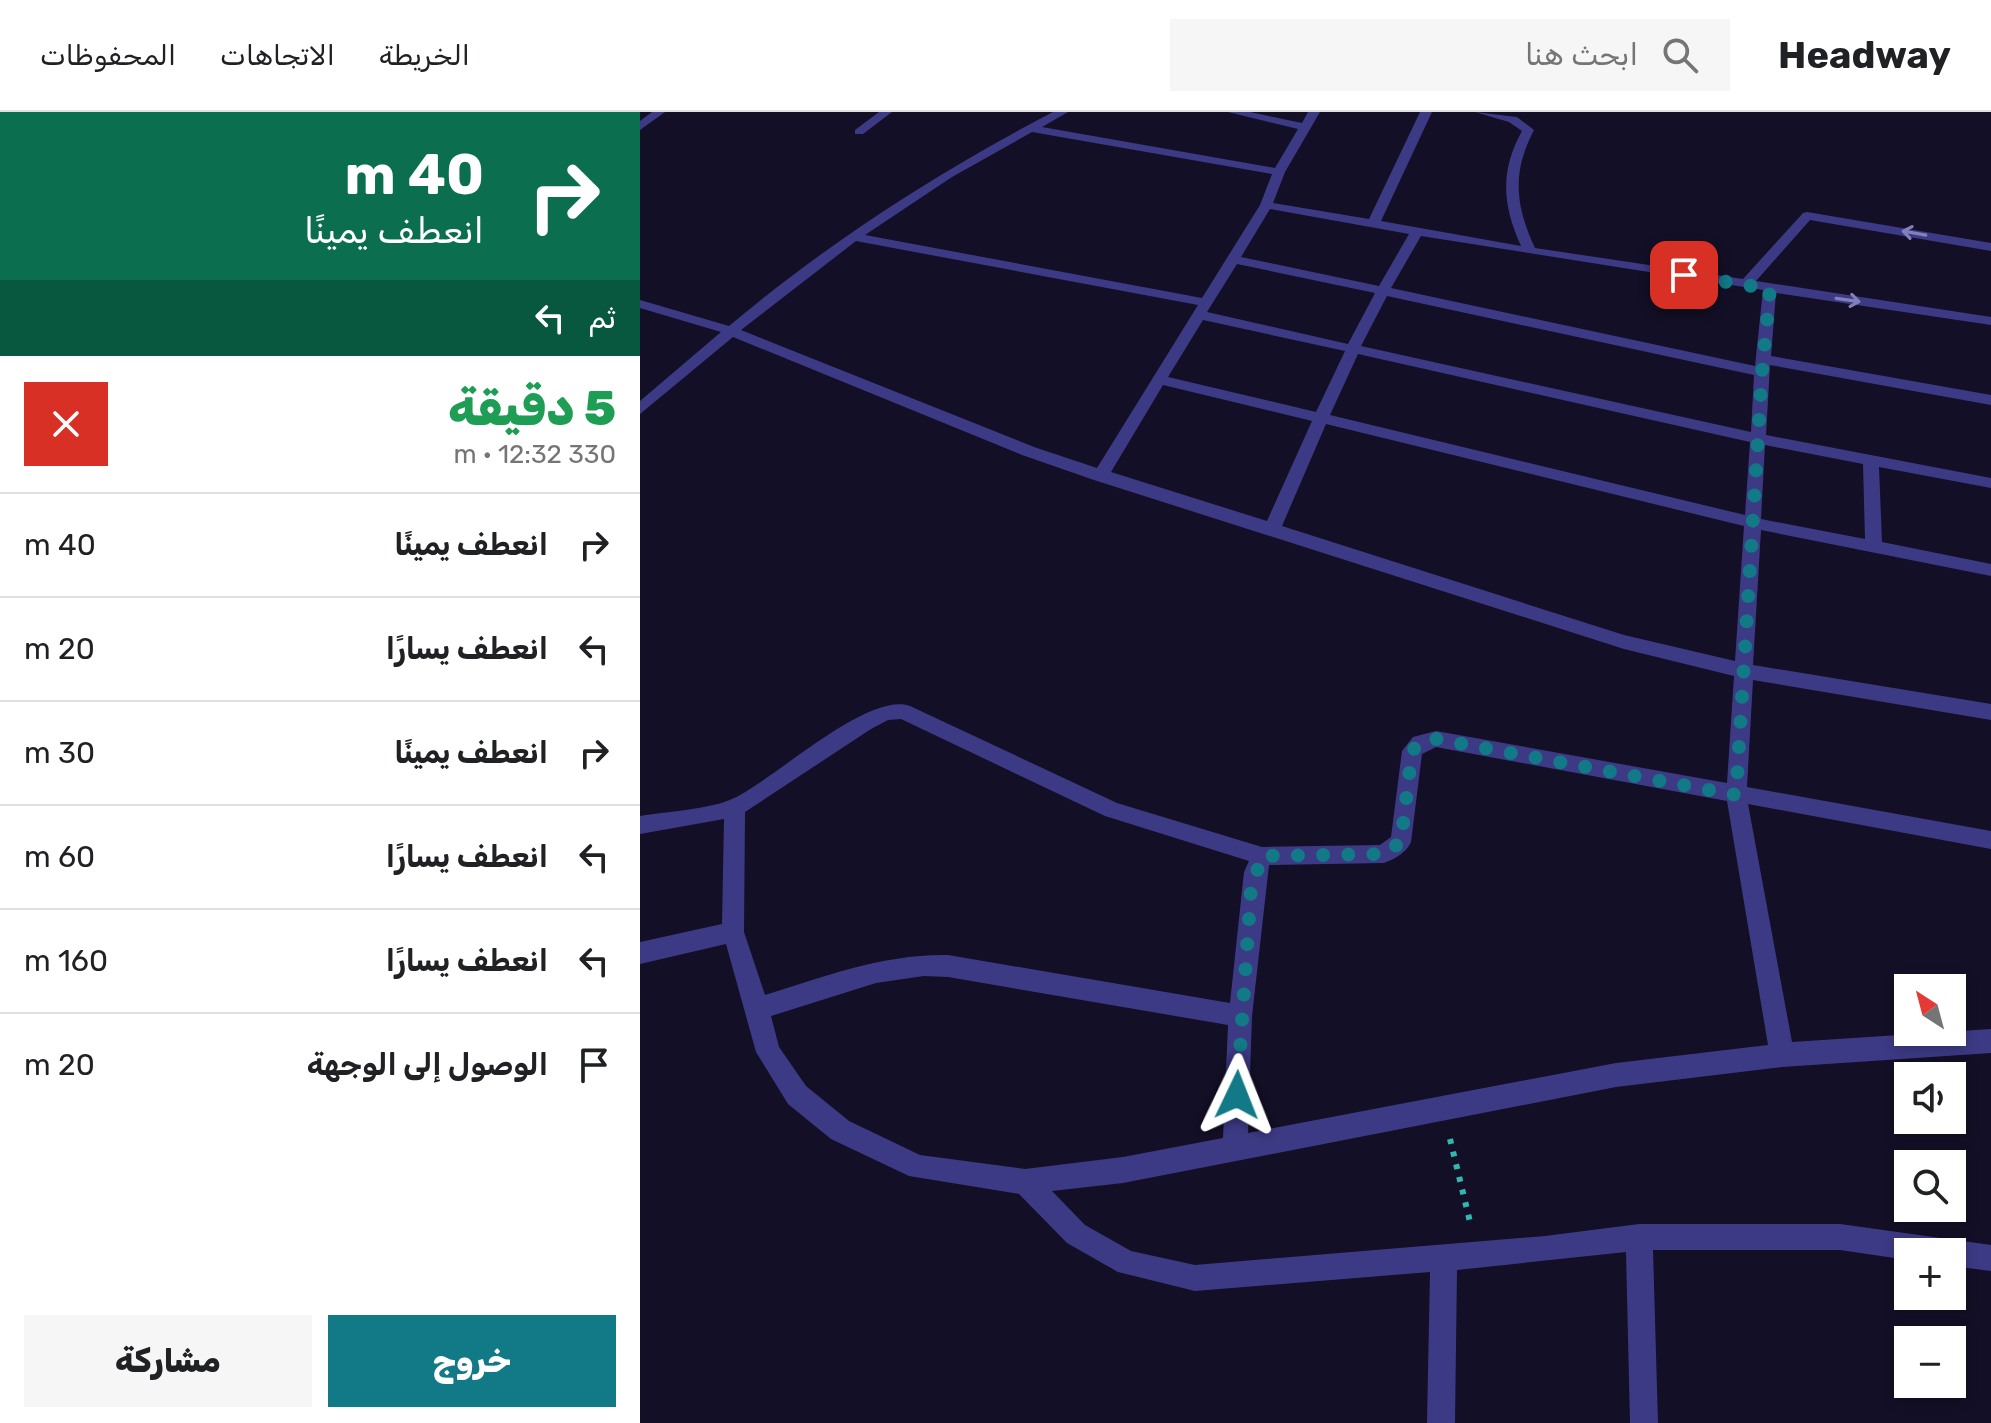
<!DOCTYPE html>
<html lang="ar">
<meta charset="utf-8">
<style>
body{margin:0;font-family:Rubik,"Noto Sans Arabic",sans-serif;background:#f6f6f6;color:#202124;direction:rtl;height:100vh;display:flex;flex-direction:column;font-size:30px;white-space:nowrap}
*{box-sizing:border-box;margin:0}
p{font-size:26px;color:#757577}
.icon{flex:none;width:44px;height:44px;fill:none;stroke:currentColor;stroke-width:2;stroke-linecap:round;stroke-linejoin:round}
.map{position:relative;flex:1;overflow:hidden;direction:ltr}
.drawer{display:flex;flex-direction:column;background:#fff;width:640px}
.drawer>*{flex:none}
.hud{background:#0b6e4f;color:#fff;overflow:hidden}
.needle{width:52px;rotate:324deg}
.tools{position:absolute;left:1254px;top:862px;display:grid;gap:16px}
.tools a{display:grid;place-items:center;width:72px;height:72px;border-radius:0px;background:#fff;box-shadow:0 4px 12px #0003;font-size:40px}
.pin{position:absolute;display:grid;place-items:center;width:68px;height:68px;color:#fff;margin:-34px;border-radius:16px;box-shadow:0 4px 12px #0006}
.me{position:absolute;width:88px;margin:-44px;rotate:2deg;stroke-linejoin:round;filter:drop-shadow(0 0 6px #0008)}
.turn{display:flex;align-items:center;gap:28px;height:168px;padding:0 24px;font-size:36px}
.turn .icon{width:104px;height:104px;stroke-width:2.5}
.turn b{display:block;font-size:56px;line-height:68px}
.then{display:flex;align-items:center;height:76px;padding:0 24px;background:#0003;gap:16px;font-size:30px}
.round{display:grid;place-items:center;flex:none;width:84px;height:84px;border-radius:0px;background:#f6f6f6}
.overview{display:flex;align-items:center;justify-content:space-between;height:136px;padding:0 24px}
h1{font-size:48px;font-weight:800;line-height:60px;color:#1e9e55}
.action{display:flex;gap:16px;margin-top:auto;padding:16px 24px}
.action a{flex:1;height:92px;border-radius:0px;background:#127987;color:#fff;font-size:32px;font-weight:800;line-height:92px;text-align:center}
.action a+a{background:#f6f6f6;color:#202124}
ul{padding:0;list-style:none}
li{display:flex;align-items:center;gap:24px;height:104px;padding:0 24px;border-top:2px solid #e0e0e0}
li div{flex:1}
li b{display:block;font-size:30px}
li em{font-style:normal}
header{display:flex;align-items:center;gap:48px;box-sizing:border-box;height:112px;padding:0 40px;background:#fff;border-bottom:2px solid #e0e0e0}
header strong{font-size:38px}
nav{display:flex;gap:44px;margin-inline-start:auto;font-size:28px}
.search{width:560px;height:72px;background:#f6f6f6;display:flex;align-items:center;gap:20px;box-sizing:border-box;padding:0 28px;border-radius:0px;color:#757577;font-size:30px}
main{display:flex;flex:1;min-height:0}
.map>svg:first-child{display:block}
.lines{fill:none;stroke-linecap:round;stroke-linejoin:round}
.path{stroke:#2fb8b0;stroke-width:6;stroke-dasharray:5 8;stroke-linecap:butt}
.street{fill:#3d3a85;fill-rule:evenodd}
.oneway{stroke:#837fbc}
.route{stroke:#127987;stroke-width:14;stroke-dasharray:0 25.2}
</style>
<header>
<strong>Headway</strong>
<div class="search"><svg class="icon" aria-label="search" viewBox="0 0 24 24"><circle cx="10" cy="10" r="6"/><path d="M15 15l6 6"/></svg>ابحث هنا</div>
<nav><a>الخريطة</a><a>الاتجاهات</a><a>المحفوظات</a></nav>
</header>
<main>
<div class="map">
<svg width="1351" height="1311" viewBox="0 0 1351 1311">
<rect width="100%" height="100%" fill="#130f26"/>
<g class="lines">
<path class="path" d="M 810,1027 L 831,1114"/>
<g class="street">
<path d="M 12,0 L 25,0 L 0,18 L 0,9 Z"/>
<path d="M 239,0 L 252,0 L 223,22 L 215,22 L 215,18 Z"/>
<path d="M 413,0 L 428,0 L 402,15 L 635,56 L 658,17 L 588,0 L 610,0 L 662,11 L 668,0 L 680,0 L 645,60 L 633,91 L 729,107 L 780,0 L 792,0 L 741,109 L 881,134 C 862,92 860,59 882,19 L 869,10 L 835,0 L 877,5 L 894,18 C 872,60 875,93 895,136 L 1103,167 L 1163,101 L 1167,100 L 1351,131 L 1351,139 L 1170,108 L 1116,169 L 1351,205 L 1351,213 L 1136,181 L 1131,244 L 1351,283 L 1351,293 L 1130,253 L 1126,323 L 1351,366 L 1351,376 L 1239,355 L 1242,430 L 1351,452 L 1351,464 L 1121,418 L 1113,553 L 1351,592 L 1351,608 L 1113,568 L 1107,675 L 1351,719 L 1351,737 L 1108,692 L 1152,930 L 1351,917 L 1351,941 L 1142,955 L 976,975 L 483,1071 L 412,1079 L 445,1113 L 491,1139 L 555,1153 L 905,1124 L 999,1112 L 1200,1112 L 1351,1133 L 1351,1159 L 1312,1154 L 1312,1140 L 1268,1140 L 1268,1148 L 1200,1138 L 1013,1138 L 1018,1311 L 990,1311 L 986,1140 L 817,1158 L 815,1311 L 787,1311 L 790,1160 L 555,1179 L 478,1160 L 427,1131 L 379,1082 L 269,1064 L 191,1027 L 148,992 L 116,940 L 86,832 L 0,852 L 0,830 L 82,812 L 84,707 L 0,722 L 0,704 C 24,700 71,697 92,687 C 133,669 227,579 270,594 L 477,691 L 622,735 L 740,733 L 751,725 L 762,639 L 773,625 L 796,619 L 1087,671 L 1094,564 L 984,537 L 454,368 L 382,343 L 93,225 L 0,302 L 0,289 L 81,220 L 0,196 L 0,188 L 89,214 C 189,130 298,60 413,0 ZM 392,20 L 632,62 L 620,93 L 562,186 L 225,123 L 312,65 ZM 630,97 L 769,122 L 739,174 L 601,145 ZM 781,124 L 1123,178 L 1115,254 L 751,176 ZM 216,129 L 558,193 L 457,356 L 394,335 L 101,218 ZM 597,152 L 735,181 L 708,232 L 567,200 ZM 747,184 L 1114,263 L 1111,320 L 721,234 ZM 563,208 L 705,239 L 676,300 L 528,265 ZM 718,242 L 1110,330 L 1105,403 L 690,303 ZM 523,273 L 672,309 L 627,409 L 471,360 ZM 686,312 L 1104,414 L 1095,549 L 984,523 L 642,414 ZM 1125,333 L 1223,352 L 1225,427 L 1121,407 ZM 261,607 L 465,704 L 609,749 L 604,760 L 590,891 L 308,843 C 243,842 186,864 125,883 L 104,820 L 105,700 L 231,617 L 248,608 ZM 796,635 L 1087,689 L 1128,933 L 976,951 L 608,1021 L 612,904 L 629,753 L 744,751 C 755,747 767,740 771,730 L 782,642 ZM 284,864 L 308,865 L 588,913 L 583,1026 L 483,1045 L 385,1057 L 280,1043 L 209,1009 L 166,974 L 139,935 L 131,904 L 236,871 Z"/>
</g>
</g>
<defs><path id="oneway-shaft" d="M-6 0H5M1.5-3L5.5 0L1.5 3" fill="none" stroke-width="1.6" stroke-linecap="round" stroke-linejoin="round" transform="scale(2)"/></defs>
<g class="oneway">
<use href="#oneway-shaft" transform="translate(1274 121) rotate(-170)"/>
<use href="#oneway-shaft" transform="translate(1208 188) rotate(8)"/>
</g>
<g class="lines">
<path class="route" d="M 597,983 L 611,777 L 622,744 L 744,742 L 761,730 L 772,639 L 780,631 L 796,627 L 1096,683 L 1122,260 L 1130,177 L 1044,163"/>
</g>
</svg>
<div class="tools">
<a><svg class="needle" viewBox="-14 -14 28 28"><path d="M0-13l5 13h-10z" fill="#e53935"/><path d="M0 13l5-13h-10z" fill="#757577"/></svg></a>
<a><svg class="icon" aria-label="sound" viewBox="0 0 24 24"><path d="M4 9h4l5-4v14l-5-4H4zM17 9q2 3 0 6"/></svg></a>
<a><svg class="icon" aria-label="search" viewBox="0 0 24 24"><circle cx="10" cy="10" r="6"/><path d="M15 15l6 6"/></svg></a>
<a>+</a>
<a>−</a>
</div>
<div class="pin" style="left:1044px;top:163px;background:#d93025"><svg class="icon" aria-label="arrive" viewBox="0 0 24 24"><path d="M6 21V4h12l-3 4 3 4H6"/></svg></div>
<svg class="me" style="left:597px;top:983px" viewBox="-20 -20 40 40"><path d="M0-17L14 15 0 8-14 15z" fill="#127987" stroke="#fff" stroke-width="4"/></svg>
</div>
<section class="drawer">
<div class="hud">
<div class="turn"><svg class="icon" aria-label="right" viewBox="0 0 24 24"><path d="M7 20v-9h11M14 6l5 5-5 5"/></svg><div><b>40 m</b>انعطف يمينًا</div></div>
<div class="then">ثم<svg class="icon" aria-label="left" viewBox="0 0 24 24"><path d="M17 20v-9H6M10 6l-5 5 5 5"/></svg></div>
</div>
<div class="overview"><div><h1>5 دقيقة</h1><p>330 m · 12:32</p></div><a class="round" style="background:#d93025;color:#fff"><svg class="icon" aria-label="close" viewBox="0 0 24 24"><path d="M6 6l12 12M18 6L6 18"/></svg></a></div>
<ul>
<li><svg class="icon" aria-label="right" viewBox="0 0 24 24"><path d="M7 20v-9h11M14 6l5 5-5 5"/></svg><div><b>انعطف يمينًا</b></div><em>40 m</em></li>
<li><svg class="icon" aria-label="left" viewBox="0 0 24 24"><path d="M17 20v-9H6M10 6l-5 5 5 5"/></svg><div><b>انعطف يسارًا</b></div><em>20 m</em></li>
<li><svg class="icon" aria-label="right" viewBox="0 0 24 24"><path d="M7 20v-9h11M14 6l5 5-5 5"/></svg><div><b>انعطف يمينًا</b></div><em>30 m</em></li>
<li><svg class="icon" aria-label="left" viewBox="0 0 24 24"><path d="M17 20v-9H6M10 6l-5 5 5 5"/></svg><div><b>انعطف يسارًا</b></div><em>60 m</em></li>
<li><svg class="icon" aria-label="left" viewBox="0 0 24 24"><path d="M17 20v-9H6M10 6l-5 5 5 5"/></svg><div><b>انعطف يسارًا</b></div><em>160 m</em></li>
<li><svg class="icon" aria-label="arrive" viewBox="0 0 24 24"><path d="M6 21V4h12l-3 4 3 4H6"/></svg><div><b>الوصول إلى الوجهة</b></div><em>20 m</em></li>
</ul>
<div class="action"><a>خروج</a><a>مشاركة</a></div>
</section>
</main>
